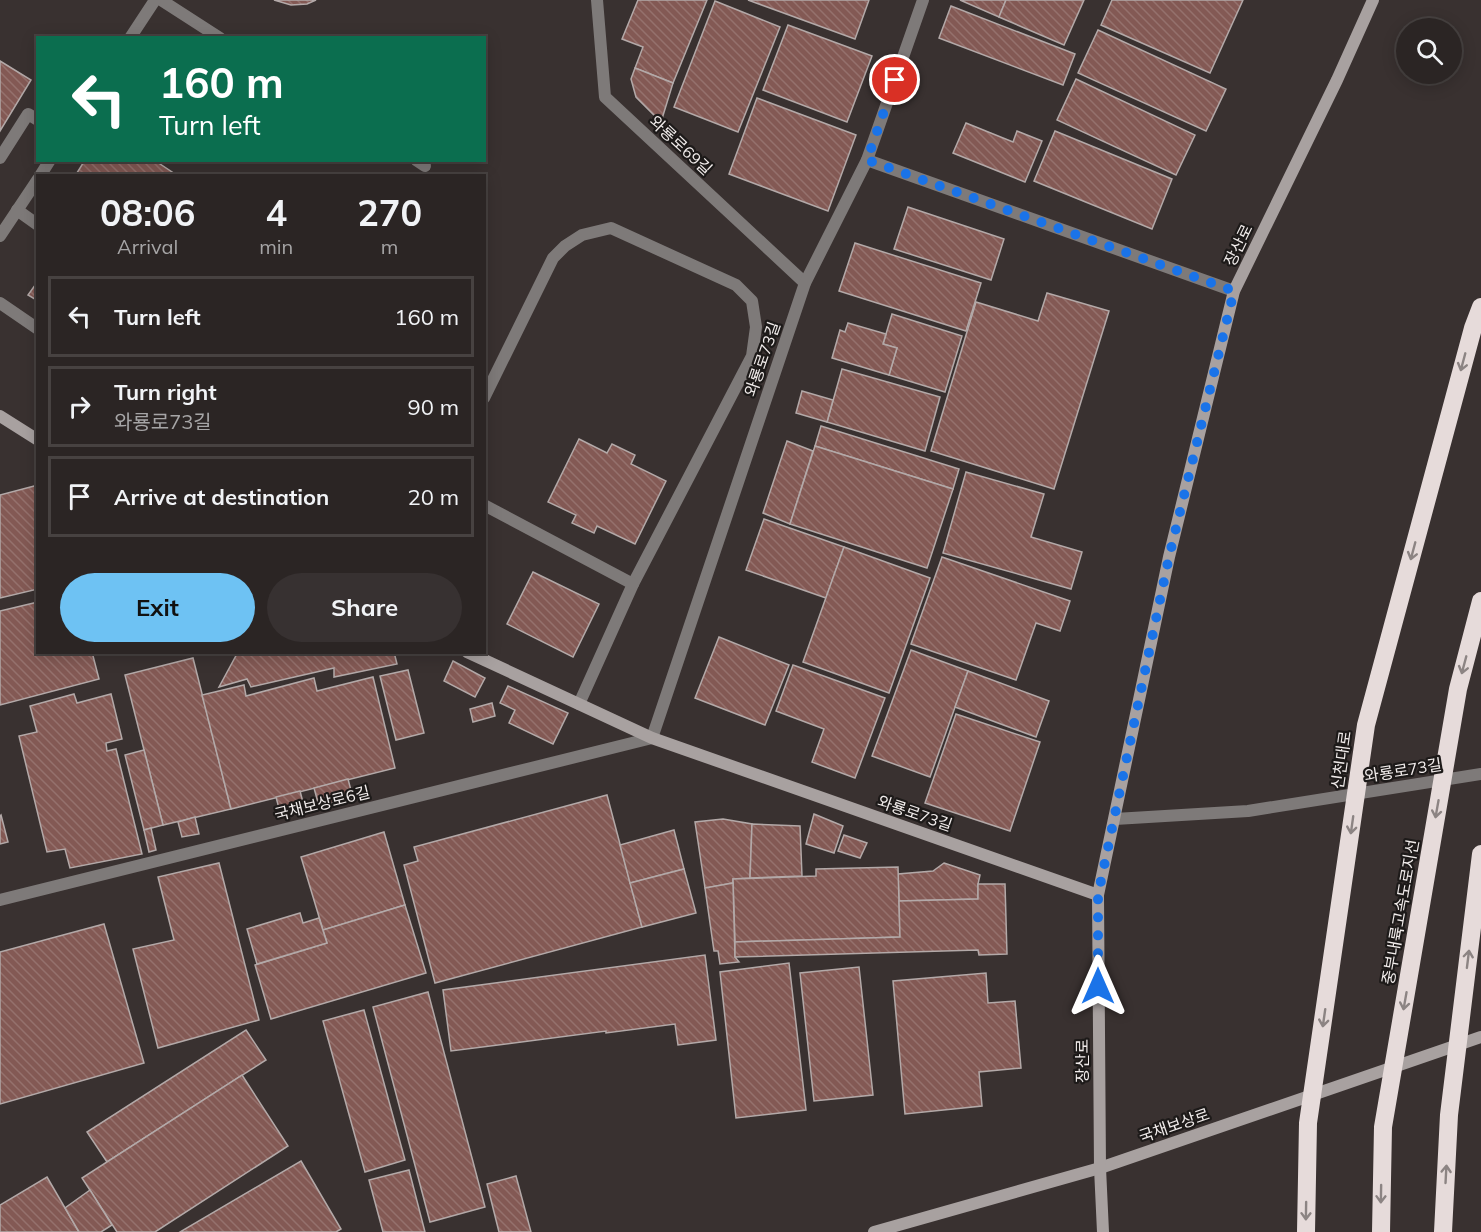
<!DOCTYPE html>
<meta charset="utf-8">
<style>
body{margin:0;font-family:Mulish,"Noto Sans KR",sans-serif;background:#373131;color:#f1f3f6;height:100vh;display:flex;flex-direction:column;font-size:22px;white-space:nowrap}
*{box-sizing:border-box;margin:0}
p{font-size:20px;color:#a6a5a6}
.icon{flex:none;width:33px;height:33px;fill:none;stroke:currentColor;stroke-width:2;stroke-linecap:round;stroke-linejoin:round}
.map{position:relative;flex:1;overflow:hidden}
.drawer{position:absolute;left:36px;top:174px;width:450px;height:480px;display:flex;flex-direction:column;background:#2b2524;border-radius:0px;box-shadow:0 3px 15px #0003,0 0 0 2px #474241}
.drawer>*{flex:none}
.banner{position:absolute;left:36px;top:36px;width:450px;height:126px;border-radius:0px;box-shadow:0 3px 15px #0003,0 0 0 2px #474241;background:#0b6e4f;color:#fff;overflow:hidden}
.controls{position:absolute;left:1396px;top:18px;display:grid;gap:12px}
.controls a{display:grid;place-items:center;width:66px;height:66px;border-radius:50%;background:#2b2524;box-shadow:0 3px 15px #0003,0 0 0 2px #474241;font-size:30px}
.pin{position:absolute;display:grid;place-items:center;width:51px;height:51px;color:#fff;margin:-26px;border:3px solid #fff;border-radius:50%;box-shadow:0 2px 6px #0007}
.me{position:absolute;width:66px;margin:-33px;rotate:0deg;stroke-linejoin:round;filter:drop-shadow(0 0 4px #0008)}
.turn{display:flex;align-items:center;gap:21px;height:126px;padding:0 24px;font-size:27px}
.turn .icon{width:78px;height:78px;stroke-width:2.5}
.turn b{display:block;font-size:42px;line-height:51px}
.eta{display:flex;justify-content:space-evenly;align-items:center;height:102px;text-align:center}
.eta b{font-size:36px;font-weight:700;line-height:42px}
.primary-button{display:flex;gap:12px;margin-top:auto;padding:12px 24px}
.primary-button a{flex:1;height:69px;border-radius:36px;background:#6ec2f3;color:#111;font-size:24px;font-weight:700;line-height:69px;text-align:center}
.primary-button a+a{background:#373131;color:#f1f3f6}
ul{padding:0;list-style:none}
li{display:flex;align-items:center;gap:18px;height:81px;margin:0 12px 9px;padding:0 12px;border:3px solid #474241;border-radius:0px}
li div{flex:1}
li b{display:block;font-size:22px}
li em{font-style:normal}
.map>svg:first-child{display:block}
.building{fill:url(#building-back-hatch);stroke:#b3a9a8;stroke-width:1.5}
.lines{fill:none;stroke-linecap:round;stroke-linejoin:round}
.lane{stroke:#7e7a79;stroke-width:12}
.street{stroke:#7e7a79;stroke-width:12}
.secondary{stroke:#a8a1a0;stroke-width:12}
.highway{stroke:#e6dbda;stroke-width:18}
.oneway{stroke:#8c8483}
.route{stroke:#1a73e8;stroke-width:10;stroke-dasharray:0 18}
.labels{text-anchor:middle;stroke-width:4.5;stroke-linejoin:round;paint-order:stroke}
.street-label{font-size:16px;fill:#f1eceb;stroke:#1d1a19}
</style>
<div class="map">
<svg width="1481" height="1232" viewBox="0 0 1481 1232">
<defs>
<pattern id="building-back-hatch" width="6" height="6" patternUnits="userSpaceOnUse" patternTransform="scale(1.5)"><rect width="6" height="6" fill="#835954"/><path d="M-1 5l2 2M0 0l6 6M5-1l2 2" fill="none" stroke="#95716d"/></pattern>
</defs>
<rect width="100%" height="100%" fill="#393130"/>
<g class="building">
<path d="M 274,0 L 316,0 L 307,4 L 291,5 Z"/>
<path d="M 638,0 L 707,0 L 673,83 L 635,68 L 643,47 L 622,39 Z"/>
<path d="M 748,0 L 869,0 L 855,39 Z"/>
<path d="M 960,0 L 1006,0 L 999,17 Z"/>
<path d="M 1006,0 L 1084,0 L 1064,45 L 999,17 Z"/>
<path d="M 1112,0 L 1243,0 L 1210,73 L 1101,25 Z"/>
<path d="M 715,1 L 780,27 L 738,132 L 674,107 Z"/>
<path d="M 951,6 L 1075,54 L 1063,85 L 939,38 Z"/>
<path d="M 788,25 L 872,56 L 847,122 L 763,90 Z"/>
<path d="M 1098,30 L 1226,89 L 1206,131 L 1078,73 Z"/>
<path d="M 0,61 L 31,80 L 0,131 Z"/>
<path d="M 635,68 L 673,83 L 661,122 L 636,97 L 631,79 Z"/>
<path d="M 1076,79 L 1195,135 L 1176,175 L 1057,120 Z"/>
<path d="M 757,98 L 856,135 L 828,211 L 729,174 Z"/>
<path d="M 966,123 L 1013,142 L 1017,131 L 1042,141 L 1025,182 L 953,153 Z"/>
<path d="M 1055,131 L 1172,179 L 1152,229 L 1034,181 Z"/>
<path d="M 85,160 L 154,160 L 178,176 L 75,176 Z"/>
<path d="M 908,207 L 1004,239 L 991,280 L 894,249 Z"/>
<path d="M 855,243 L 981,283 L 966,331 L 839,291 Z"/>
<path d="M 38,281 L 38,301 L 28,295 Z"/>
<path d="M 1047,293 L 1109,311 L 1054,489 L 931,451 L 976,302 L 1038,321 Z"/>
<path d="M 892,314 L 962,336 L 945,392 L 889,375 L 897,348 L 883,344 Z"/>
<path d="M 848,323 L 886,334 L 883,344 L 897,348 L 889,375 L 832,358 L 840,330 L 845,332 Z"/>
<path d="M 842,369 L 940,397 L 925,451 L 827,422 Z"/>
<path d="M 802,391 L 833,400 L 827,422 L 796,413 Z"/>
<path d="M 821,426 L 959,469 L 953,489 L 815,446 Z"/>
<path d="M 579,439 L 607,453 L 612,444 L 635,455 L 631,464 L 666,481 L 635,544 L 597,526 L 594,533 L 572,523 L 576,515 L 548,502 Z"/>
<path d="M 787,441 L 813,451 L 790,524 L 763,513 Z"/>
<path d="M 815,446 L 953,489 L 927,568 L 790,524 Z"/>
<path d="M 966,472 L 1044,494 L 1031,537 L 1082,552 L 1071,589 L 943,553 Z"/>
<path d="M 38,485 L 38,589 L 0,598 L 0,495 Z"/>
<path d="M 764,519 L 844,547 L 826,598 L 746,570 Z"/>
<path d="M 844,547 L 930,578 L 889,693 L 803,662 Z"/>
<path d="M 942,557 L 1070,601 L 1060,631 L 1036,623 L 1016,680 L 911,644 Z"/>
<path d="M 533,572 L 599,604 L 573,657 L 507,624 Z"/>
<path d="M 38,602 L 38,652 L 92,652 L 99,679 L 0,705 L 0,611 Z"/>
<path d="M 719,637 L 789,665 L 765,725 L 695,698 Z"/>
<path d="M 911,650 L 968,671 L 930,777 L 872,756 Z"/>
<path d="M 238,652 L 394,652 L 397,664 L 334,677 L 334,668 L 251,687 L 247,679 L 219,687 Z"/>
<path d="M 193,658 L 231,809 L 163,825 L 125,675 Z"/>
<path d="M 453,661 L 485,678 L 475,697 L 444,681 Z"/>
<path d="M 793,665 L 885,698 L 855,778 L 812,762 L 824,729 L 776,711 Z"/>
<path d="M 408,670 L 424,733 L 396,740 L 380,676 Z"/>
<path d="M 968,671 L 1049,701 L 1036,737 L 955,707 Z"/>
<path d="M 373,677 L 395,768 L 231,809 L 202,695 L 244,685 L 246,696 L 314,678 L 317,691 Z"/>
<path d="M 508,686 L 568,713 L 553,744 L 509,723 L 515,710 L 500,703 Z"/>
<path d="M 74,694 L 77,703 L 111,694 L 122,739 L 106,743 L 107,751 L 116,749 L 142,854 L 70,868 L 65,849 L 47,852 L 19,736 L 37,732 L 30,706 Z"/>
<path d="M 492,703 L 495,716 L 473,722 L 470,709 Z"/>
<path d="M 956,714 L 1040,742 L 1010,831 L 925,803 Z"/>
<path d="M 144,750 L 163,825 L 144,830 L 125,755 Z"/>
<path d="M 348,779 L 353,798 L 319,806 L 314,788 Z"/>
<path d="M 300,791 L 305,810 L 281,816 L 276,797 Z"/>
<path d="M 607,795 L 642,927 L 435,983 L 404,865 L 418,861 L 414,847 Z"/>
<path d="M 814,814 L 843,826 L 834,853 L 806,844 Z"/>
<path d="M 1,815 L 8,842 L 0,844 L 0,816 Z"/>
<path d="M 195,817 L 199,834 L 182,837 L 178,822 Z"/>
<path d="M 723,819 L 752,824 L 750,878 L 733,879 L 733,883 L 705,888 L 695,822 Z"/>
<path d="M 752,824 L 800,826 L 802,876 L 750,878 Z"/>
<path d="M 151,828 L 156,850 L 149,852 L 144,830 Z"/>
<path d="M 674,830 L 684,869 L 630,883 L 620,845 Z"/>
<path d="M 384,832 L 405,905 L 323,930 L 301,857 Z"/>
<path d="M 844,835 L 867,843 L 860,858 L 838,851 Z"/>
<path d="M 219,863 L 259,1020 L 158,1048 L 133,949 L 174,940 L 158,877 Z"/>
<path d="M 944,863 L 980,875 L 978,884 L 978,899 L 899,901 L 898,874 L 933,871 Z"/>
<path d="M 898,867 L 900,937 L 735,942 L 733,879 L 816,876 L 816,869 Z"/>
<path d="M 684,869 L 696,913 L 642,927 L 630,883 Z"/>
<path d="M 733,883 L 735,957 L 739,962 L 720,964 L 718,951 L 714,951 L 705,888 Z"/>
<path d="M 978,884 L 1005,884 L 1007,954 L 979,955 L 978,950 L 735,957 L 735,942 L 900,937 L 899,901 L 978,899 Z"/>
<path d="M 405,905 L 426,973 L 271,1019 L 255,965 L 327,943 L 323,930 Z"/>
<path d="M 300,913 L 303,923 L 319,918 L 327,943 L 257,964 L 247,929 Z"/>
<path d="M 104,924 L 144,1063 L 0,1104 L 0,952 Z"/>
<path d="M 705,955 L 716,1040 L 678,1045 L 675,1024 L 606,1033 L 606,1031 L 451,1051 L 443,990 Z"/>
<path d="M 789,963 L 806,1110 L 736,1118 L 720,972 Z"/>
<path d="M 859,967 L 873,1095 L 814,1101 L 800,973 Z"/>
<path d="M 986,973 L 988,1003 L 1015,1001 L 1021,1068 L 979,1072 L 982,1106 L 905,1114 L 893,981 Z"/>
<path d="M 428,992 L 485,1207 L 430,1222 L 373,1007 Z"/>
<path d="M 364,1010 L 405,1160 L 365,1172 L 323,1021 Z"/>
<path d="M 246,1030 L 266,1060 L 107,1162 L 87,1132 Z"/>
<path d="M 242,1075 L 288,1146 L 155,1232 L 117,1232 L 82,1178 Z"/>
<path d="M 301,1161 L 341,1229 L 336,1232 L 180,1232 Z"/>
<path d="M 409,1170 L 425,1232 L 383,1232 L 369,1180 Z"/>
<path d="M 516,1176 L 531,1232 L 499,1232 L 487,1184 Z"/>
<path d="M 47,1177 L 79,1232 L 0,1232 L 0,1205 Z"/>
<path d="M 90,1190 L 112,1225 L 101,1232 L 79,1232 L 65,1208 Z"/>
</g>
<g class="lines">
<g class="lane">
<path d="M 161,0 L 220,38"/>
<path d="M 130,38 L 155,0"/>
<path d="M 0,158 L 28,114 L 38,120"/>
<path d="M 416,160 L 425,166"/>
<path d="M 40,176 L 50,160"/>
<path d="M 17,210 L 38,225"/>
<path d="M 0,236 L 38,179"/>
<path d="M 0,303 L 38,329"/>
<path d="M 484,398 L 553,258 L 565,246 L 582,235 L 611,228 L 736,285 L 752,301 L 756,327 L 752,356 L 633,584 L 579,704"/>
<path d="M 484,505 L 633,584"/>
</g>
<g class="street">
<path d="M 597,0 L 605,97 L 805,283"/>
<path d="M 867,160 L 1234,291"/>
<path d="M 1115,819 L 1248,811 L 1481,774"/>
<path d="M 0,900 L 652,738 L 805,283 L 867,160 L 923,0"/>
</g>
<g class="secondary">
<path d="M 0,416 L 38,440"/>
<path d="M 467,652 L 652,738 L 1098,895"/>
<path d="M 874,1232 L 1100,1168 L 1481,1037"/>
<path d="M 1103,1232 L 1100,1168 L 1098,895 L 1169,557 L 1234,291 L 1337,80 L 1373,0"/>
</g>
<g class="highway">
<path d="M 1306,1232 L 1308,1123 L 1366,725 L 1473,328 L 1481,307"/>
<path d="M 1381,1232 L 1383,1127 L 1458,689 L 1481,601"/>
<path d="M 1443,1232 L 1449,1115 L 1481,854"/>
</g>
</g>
<defs><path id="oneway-shaft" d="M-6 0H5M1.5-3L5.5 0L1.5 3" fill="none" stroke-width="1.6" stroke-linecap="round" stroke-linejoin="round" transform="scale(1.5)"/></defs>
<g class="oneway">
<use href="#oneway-shaft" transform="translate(1463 362) rotate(105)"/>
<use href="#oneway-shaft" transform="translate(1413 551) rotate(105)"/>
<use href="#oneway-shaft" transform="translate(1464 665) rotate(105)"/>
<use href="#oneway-shaft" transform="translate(1437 809) rotate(100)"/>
<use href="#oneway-shaft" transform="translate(1352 825) rotate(98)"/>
<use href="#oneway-shaft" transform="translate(1468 959) rotate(-83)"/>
<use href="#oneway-shaft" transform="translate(1405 1001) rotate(100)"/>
<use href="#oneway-shaft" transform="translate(1324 1018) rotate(98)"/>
<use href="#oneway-shaft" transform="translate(1446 1174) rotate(-87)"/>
<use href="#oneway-shaft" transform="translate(1381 1194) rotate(91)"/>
<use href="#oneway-shaft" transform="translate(1306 1211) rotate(91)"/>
</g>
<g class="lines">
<path class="route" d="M 895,80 L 867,160 L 1234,291 L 1169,557 L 1098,895 L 1098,986"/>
</g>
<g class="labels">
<g class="street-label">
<text transform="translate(681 145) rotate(43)" y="6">와룡로69길</text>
<text transform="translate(1238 245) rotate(-64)" y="6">장산로</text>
<text transform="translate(762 359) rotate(-71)" y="6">와룡로73길</text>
<text transform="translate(1341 760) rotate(-82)" y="6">신천대로</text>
<text transform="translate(1403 770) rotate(-9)" y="6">와룡로73길</text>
<text transform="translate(322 803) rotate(-14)" y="6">국채보상로6길</text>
<text transform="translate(915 813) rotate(19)" y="6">와룡로73길</text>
<text transform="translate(1400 912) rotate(-80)" y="6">중부내륙고속도로지선</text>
<text transform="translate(1082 1061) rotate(-90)" y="6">장산로</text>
<text transform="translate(1174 1125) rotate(-19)" y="6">국채보상로</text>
</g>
</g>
</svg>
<div class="controls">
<a><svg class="icon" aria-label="search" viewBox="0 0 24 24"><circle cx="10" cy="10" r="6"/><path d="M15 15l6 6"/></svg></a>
</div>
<div class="pin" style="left:895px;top:80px;background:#d93025"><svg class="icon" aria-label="arrive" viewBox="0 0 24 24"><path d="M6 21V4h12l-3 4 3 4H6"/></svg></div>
<svg class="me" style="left:1098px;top:986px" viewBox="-20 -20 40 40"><path d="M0-17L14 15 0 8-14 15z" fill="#1a73e8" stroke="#fff" stroke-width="4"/></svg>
<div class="banner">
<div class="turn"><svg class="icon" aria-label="left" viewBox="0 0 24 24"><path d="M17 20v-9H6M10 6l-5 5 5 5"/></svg><div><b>160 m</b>Turn left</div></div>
</div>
<section class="drawer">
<div class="eta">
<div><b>08:06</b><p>Arrival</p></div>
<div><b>4</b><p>min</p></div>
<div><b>270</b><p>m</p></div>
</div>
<ul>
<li><svg class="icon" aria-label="left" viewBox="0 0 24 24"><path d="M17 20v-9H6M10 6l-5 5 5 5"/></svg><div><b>Turn left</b></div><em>160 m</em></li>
<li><svg class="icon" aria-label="right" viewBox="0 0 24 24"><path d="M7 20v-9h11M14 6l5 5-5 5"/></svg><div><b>Turn right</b><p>와룡로73길</p></div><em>90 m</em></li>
<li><svg class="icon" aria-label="arrive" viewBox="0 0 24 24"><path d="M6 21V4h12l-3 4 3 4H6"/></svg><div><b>Arrive at destination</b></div><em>20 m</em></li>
</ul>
<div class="primary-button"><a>Exit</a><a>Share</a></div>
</section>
</div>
